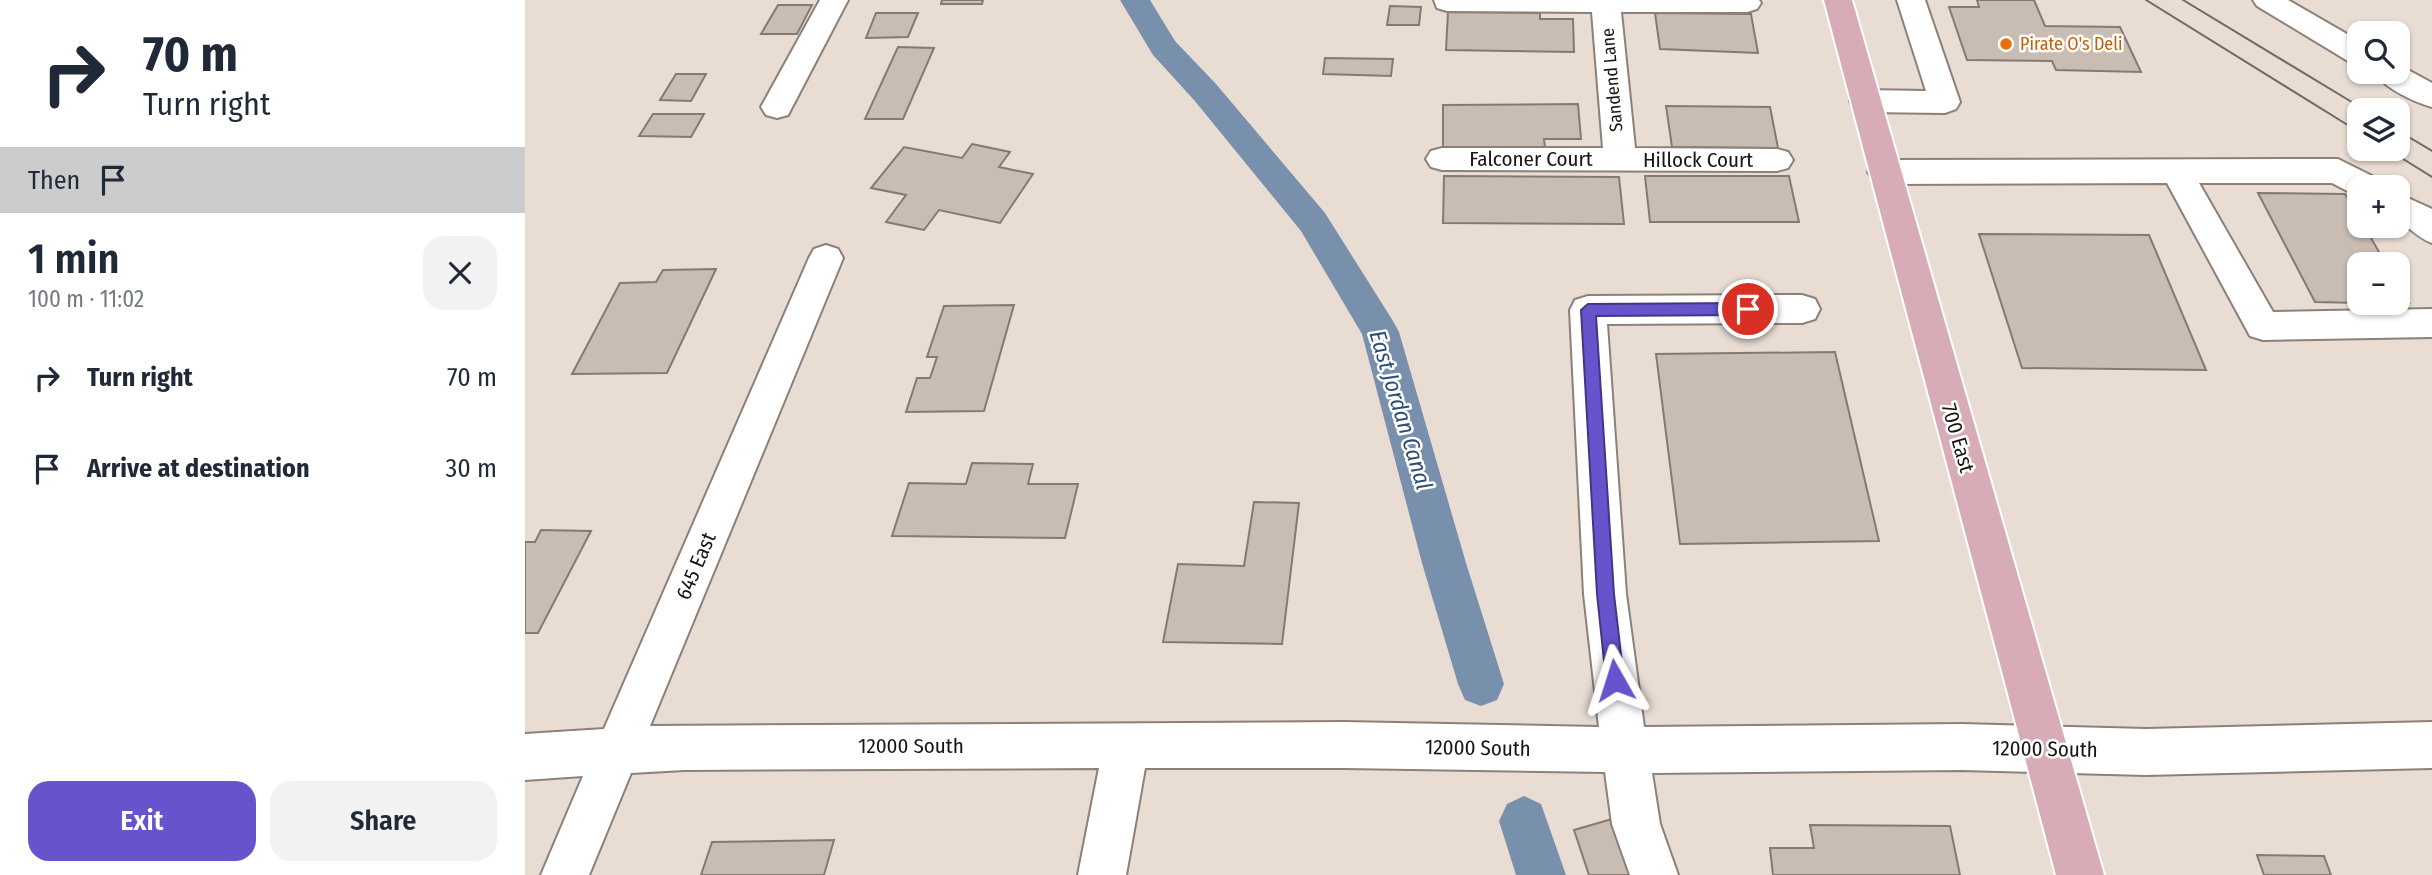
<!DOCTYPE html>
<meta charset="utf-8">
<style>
body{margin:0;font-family:"Fira Sans Condensed",sans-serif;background:#f2f2f3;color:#1f2937;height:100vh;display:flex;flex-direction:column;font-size:26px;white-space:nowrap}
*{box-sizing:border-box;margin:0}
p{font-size:23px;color:#747a83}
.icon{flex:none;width:38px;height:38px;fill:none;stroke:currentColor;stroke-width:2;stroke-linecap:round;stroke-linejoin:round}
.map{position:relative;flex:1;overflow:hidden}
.sheet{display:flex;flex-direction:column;background:#fff;width:525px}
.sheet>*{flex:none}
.guide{background:#fff;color:#1f2937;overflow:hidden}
.tools{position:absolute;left:1822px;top:21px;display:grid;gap:14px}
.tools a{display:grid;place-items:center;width:63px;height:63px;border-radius:14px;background:#fff;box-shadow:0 2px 5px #0004;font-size:35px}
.pin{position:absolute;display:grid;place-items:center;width:60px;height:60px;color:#fff;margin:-30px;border:4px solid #fff;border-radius:50%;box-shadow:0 2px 7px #0007}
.me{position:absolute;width:77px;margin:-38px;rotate:354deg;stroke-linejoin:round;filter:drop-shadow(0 0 5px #0008)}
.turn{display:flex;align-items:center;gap:24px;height:147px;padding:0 28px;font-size:32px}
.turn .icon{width:91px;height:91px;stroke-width:2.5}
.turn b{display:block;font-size:49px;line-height:60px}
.then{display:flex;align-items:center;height:66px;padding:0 28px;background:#0003;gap:14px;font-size:26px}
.round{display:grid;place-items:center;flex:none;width:74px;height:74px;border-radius:21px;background:#f2f2f3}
.overview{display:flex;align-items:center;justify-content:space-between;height:119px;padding:0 28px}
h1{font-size:42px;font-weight:600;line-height:52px}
.action{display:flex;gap:14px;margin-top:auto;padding:14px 28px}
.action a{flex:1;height:80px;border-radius:21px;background:#6753cc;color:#fff;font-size:28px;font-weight:600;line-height:80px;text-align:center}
.action a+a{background:#f2f2f3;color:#1f2937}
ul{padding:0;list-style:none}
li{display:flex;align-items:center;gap:21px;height:91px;padding:0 28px}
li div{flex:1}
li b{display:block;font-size:26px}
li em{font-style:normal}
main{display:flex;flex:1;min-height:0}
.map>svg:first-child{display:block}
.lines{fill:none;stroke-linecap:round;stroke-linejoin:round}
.canal{fill:#7990ac;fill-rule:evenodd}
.building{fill:#c8bcb3;stroke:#857a72;stroke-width:2}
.minor-casing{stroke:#8c8078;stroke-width:4}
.major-casing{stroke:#fff;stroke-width:4}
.minor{fill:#fff;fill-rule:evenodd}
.major{fill:#d8acb6;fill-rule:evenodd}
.tram{stroke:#726a65;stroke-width:2}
.route{fill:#6753cc;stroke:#433685;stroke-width:2}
.food-dot{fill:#e8710a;stroke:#fff;stroke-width:2.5}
.labels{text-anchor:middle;stroke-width:5;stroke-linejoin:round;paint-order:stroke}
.far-food-label{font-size:18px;fill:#c56008;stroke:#fff;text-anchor:start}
.far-street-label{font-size:18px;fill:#191512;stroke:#fff}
.street-label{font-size:21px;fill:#191512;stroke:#fff}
.water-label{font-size:23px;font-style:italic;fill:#2b4d76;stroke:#fff}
</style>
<main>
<section class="sheet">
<div class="guide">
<div class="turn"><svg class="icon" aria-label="right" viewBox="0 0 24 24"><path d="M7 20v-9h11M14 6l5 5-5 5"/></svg><div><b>70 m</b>Turn right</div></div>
<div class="then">Then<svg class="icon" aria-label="arrive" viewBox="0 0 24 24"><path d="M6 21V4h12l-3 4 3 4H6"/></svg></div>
</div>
<div class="overview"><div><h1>1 min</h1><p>100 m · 11:02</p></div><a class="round"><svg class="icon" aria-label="close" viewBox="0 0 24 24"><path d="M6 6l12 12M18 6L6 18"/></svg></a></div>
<ul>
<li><svg class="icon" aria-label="right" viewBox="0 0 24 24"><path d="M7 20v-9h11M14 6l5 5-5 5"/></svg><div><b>Turn right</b></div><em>70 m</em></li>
<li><svg class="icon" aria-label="arrive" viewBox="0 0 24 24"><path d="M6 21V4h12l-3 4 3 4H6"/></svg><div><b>Arrive at destination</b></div><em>30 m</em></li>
</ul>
<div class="action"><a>Exit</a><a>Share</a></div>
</section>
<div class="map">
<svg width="1907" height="875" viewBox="0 0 1907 875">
<rect width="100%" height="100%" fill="#e8dcd3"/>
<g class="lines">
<g class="canal">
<path d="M 595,0 L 625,0 L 650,41 L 691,84 L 800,213 L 868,321 L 874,332 L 941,563 L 979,684 L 972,700 L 956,706 L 940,700 L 933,684 L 897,563 L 837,334 L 776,231 L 669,100 L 628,55 Z"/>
<path d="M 999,796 L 1016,804 L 1041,875 L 991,875 L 974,821 L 982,804 Z"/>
</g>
</g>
<g class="building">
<path d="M 417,0 L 458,0 L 457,4 L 416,4 Z"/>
<path d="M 1452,0 L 1509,0 L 1520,26 L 1595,27 L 1616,72 L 1531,70 L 1527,61 L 1442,60 L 1424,7 L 1454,7 Z"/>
<path d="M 253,5 L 287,5 L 272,34 L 236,34 Z"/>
<path d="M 865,6 L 896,7 L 894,25 L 862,25 Z"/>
<path d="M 923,12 L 1015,13 L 1015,19 L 1048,19 L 1049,52 L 921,50 Z"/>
<path d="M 351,13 L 393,13 L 383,37 L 341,38 Z"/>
<path d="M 1130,13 L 1226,14 L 1233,53 L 1135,49 Z"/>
<path d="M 373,47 L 409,48 L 378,119 L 340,119 Z"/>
<path d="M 800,58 L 868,59 L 866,76 L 798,74 Z"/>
<path d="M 151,74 L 181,74 L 166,101 L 135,100 Z"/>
<path d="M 1053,104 L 1056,139 L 1019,139 L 1020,147 L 918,147 L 918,105 Z"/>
<path d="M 1141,106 L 1245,107 L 1253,148 L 1147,147 Z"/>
<path d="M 128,114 L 179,114 L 166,137 L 114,136 Z"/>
<path d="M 447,144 L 485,152 L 474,167 L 508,174 L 475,223 L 414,210 L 399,230 L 361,222 L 381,195 L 346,188 L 379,147 L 437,158 Z"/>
<path d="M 919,176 L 1094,177 L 1099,224 L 918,223 Z"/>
<path d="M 1120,176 L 1264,176 L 1274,222 L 1125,222 Z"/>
<path d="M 1733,193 L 1820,194 L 1834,217 L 1834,226 L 1839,226 L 1861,264 L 1834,264 L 1834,303 L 1790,302 Z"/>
<path d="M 1454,234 L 1624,235 L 1681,370 L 1497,368 Z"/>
<path d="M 191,269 L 142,373 L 47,374 L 95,283 L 131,282 L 138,270 Z"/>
<path d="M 1872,283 L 1884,303 L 1849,303 L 1872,303 Z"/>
<path d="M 489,305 L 459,411 L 381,412 L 392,378 L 405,378 L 412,357 L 402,357 L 419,306 Z"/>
<path d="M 1310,352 L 1354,541 L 1155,544 L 1131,354 Z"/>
<path d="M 447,463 L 508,464 L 503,484 L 553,484 L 540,538 L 367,536 L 384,483 L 441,484 Z"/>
<path d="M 729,502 L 774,503 L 757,644 L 638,642 L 653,564 L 719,566 Z"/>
<path d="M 16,530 L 66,531 L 13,633 L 0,633 L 0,542 L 10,542 Z"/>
<path d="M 1087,819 L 1106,875 L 1064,875 L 1049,830 Z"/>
<path d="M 1285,825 L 1425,826 L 1435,875 L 1248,875 L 1245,848 L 1289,848 Z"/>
<path d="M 309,840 L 299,875 L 176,875 L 187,842 Z"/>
<path d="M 1732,855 L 1799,856 L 1806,875 L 1739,875 Z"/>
</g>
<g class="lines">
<defs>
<g id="minor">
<path d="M 295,0 L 323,0 L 263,115 L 252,118 L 241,115 L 236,107 Z"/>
<path d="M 909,0 L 1234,0 L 1236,3 L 1232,9 L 1222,12 L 1096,12 L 1110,148 L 1252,149 L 1263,152 L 1268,160 L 1263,168 L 1252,171 L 917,170 L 906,167 L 901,159 L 906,151 L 917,148 L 1078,148 L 1067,12 L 922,11 L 912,8 Z"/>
<path d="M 1372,0 L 1400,0 L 1435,102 L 1431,109 L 1420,113 L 1340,112 L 1329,108 L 1325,101 L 1329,94 L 1340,90 L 1401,91 Z"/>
<path d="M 1728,0 L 1763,0 L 1834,41 L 1834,64 L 1823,61 L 1732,6 Z"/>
<path d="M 1872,64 L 1907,83 L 1907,107 C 1889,102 1859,88 1849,72 L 1872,72 Z"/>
<path d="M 1813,159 L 1853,179 L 1857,187 L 1834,187 L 1834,197 L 1807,183 L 1674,183 L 1748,312 L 1907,309 L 1907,337 L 1738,340 L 1725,336 L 1642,183 L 1359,184 L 1348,180 L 1343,172 L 1348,164 L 1359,160 Z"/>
<path d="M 1872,193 L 1907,209 L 1907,243 C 1893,238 1886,228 1872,220 Z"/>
<path d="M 301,245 L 313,249 L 318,258 L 125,726 L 819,722 L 1074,727 L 1059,594 L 1045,310 L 1050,300 L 1063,296 L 1277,295 L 1290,299 L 1295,309 L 1290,319 L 1277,323 L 1082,324 L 1101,594 L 1119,727 L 1437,724 L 1621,729 L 1907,722 L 1907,768 L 1621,775 L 1437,770 L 1127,773 L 1135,824 L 1153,875 L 1105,875 L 1087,824 L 1080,772 L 819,768 L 620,768 L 601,875 L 553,875 L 574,768 L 159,770 L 106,773 L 64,875 L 16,875 L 58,776 L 0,780 L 0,734 L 79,729 L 284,258 L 289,249 Z"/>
</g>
<path id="major" d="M 1299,0 L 1327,0 L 1579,875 L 1531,875 Z"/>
</defs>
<use href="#minor" class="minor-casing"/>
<use href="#major" class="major-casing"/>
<use href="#minor" class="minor"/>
<use href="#major" class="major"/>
<g class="tram">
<path d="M 1621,0 L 1834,132"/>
<path d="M 1658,0 L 1840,110"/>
<path d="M 1872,130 L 1907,151"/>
<path d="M 1862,149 L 1907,177"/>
</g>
</g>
<path class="route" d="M 1223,303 L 1231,309 L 1223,315 L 1071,316 L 1089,594 L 1099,680 L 1097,686 L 1090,688 L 1084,686 L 1081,680 L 1072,594 L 1056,310 L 1063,304 Z"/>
<circle class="food-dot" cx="1481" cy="44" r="7"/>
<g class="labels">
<g class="far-food-label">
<text x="1495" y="50">Pirate O's Deli</text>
</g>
<g class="far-street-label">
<text transform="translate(1087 80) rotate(-95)" y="6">Sandend Lane</text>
</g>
<g class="street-label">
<text x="1006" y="166">Falconer Court</text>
<text x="1173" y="167">Hillock Court</text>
<text transform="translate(1433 438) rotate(74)" y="7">700 East</text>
<text transform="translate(171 566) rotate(-67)" y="7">645 East</text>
<text x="386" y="753">12000 South</text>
<text transform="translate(953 748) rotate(1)" y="7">12000 South</text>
<text transform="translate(1520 749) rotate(1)" y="7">12000 South</text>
</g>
<g class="water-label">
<text transform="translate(876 410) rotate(73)" y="8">East Jordan Canal</text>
</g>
</g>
</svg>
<div class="tools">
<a><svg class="icon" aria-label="search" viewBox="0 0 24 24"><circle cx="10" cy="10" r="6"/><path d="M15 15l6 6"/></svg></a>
<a><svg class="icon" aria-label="layers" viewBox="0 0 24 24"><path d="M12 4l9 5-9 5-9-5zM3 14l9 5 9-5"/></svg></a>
<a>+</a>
<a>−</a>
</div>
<div class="pin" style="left:1223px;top:309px;background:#d93025"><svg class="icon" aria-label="arrive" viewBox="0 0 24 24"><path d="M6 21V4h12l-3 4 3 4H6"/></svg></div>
<svg class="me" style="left:1090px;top:680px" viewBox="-20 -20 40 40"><path d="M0-17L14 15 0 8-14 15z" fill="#6753cc" stroke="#fff" stroke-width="4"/></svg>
</div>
</main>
